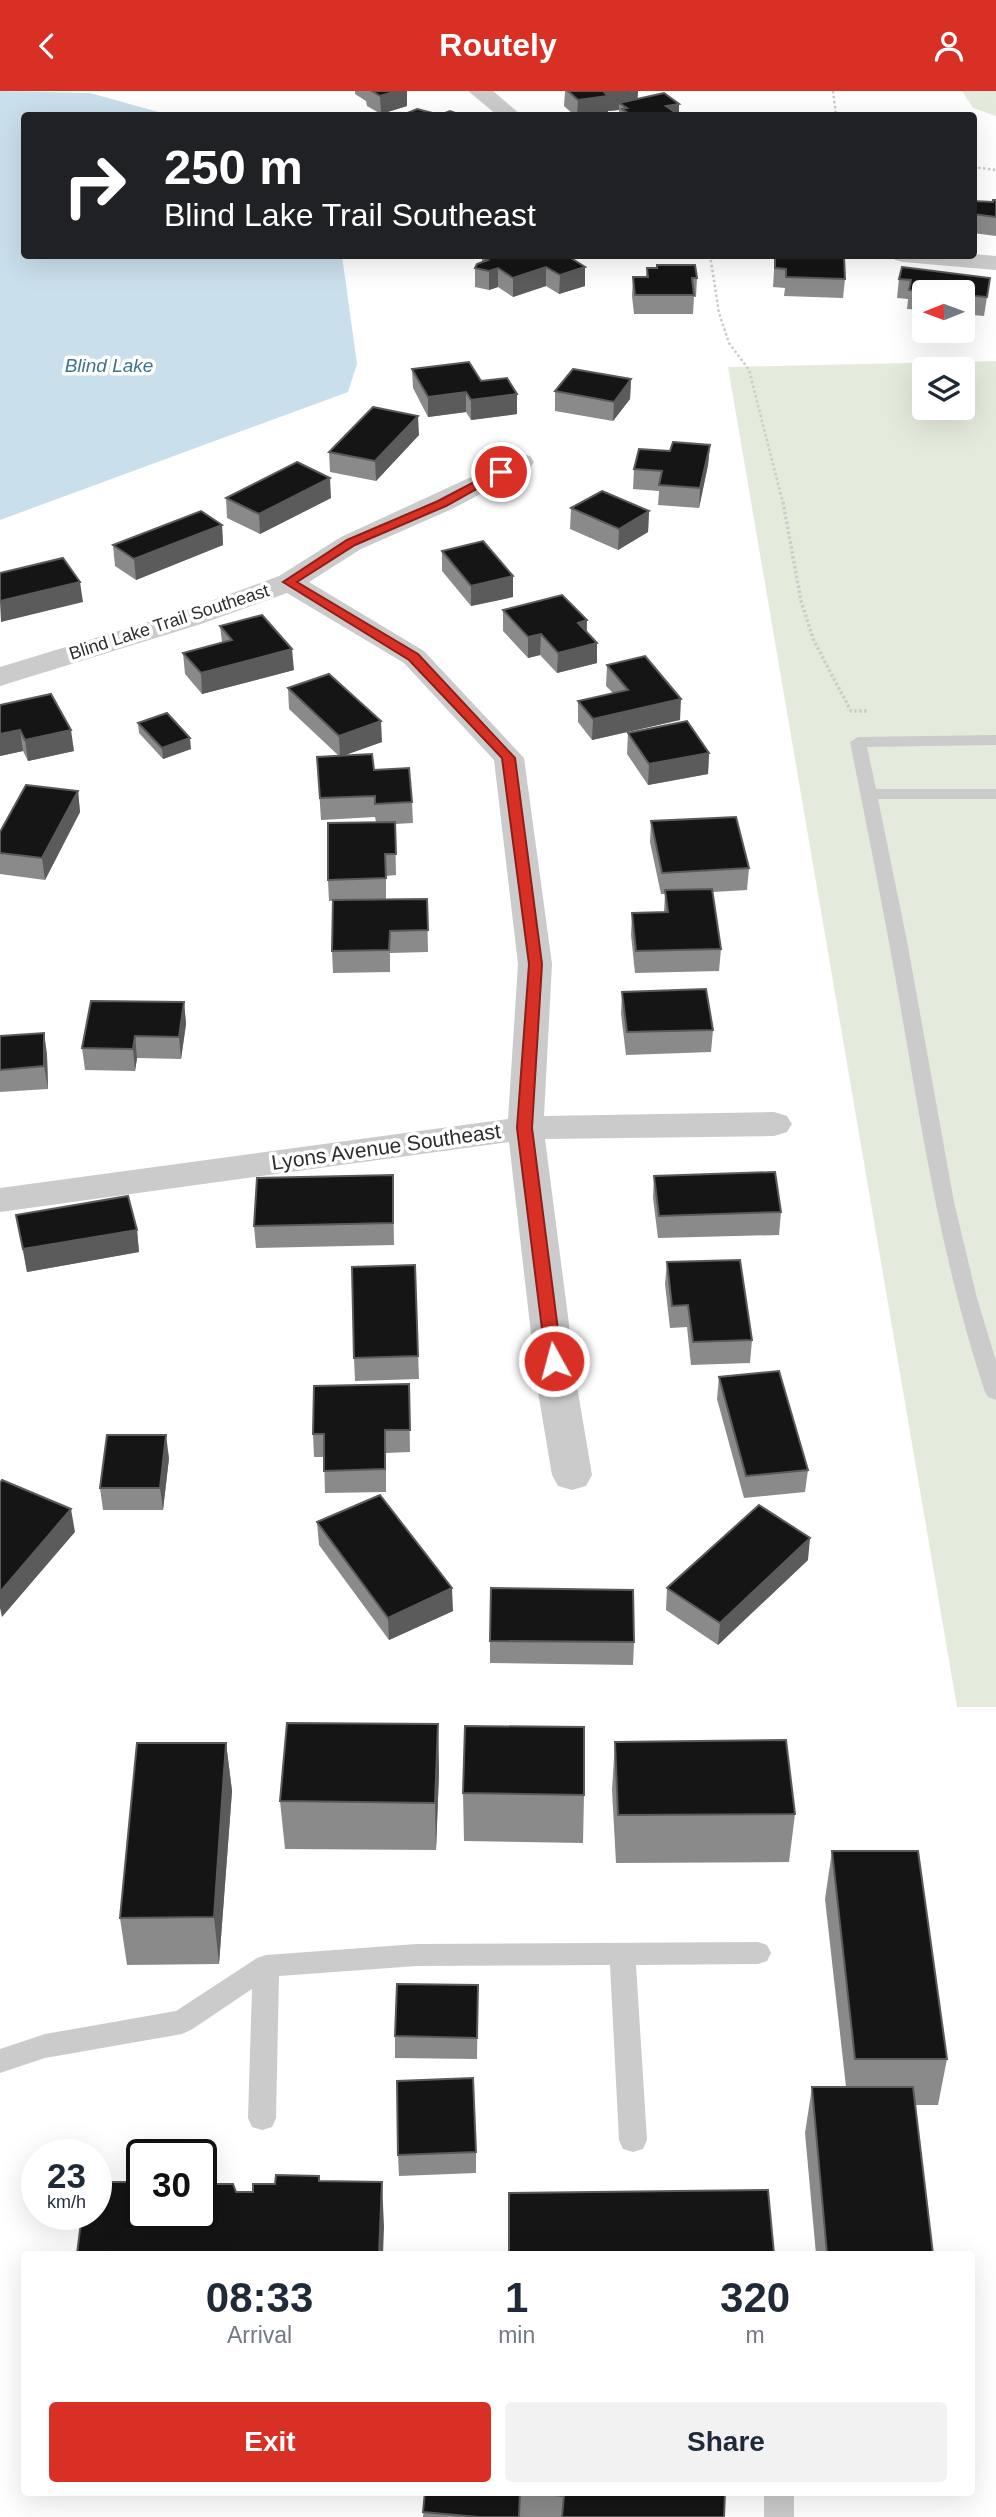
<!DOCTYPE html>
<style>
body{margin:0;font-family:Helvetica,sans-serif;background:#f2f2f3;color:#1f2937;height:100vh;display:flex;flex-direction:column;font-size:26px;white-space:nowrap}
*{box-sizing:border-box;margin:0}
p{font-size:23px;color:#747a83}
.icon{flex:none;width:38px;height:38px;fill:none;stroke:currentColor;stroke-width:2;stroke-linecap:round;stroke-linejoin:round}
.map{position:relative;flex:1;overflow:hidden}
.side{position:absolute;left:21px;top:2160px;width:954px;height:245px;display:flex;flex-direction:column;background:#fff;border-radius:7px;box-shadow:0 7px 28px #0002}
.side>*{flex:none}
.hud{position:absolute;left:21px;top:21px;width:956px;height:147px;border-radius:7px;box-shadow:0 7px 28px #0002;background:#202124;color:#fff;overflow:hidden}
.needle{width:46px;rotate:269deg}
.fabs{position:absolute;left:912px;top:189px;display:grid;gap:14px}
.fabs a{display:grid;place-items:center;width:63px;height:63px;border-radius:7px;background:#fff;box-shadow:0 7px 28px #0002;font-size:35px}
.speed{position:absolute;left:21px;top:2048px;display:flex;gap:14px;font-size:35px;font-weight:700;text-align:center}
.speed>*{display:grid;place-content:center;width:91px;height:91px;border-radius:50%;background:#fff;box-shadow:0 7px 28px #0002;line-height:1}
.speed small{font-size:18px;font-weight:400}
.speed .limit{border:4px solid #111;border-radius:10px;background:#fff;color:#111}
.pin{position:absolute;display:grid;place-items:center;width:60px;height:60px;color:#fff;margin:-30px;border:4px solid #fff;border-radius:50%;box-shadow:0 2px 7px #0007}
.me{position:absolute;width:77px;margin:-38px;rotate:353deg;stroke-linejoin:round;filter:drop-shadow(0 0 5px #0008)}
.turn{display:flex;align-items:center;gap:24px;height:147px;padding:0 28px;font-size:32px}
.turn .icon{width:91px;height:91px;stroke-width:2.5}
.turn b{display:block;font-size:49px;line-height:60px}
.eta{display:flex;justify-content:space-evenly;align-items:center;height:119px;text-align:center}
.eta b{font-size:42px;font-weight:600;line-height:49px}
.cta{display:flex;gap:14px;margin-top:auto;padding:14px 28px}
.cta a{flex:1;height:80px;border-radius:7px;background:#d93025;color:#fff;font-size:28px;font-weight:600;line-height:80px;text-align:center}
.cta a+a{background:#f2f2f3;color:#1f2937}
header{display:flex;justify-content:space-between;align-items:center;height:91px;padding:0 28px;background:#d93025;color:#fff;font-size:32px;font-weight:600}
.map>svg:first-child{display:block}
.green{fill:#e5ebdc;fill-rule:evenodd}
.water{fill:#c9dfeb}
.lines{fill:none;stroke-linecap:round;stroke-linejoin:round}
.path-far1{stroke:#cbcbcb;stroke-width:2.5;stroke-dasharray:2.5 2.5;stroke-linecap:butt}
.path{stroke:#cbcbcb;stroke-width:3.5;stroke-dasharray:2.5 2.5;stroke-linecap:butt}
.lane{fill:#cbcbcb;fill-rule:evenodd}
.street{fill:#cbcbcb;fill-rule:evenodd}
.wall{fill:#8a8a8a}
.shaded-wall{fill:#5b5b5b}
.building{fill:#151515;stroke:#5b5b5b;stroke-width:2}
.route{fill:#d93025;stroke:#8d1f18;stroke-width:2}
.labels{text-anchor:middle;stroke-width:7;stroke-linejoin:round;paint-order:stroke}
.far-street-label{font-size:18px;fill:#2e2e2e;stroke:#fff}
.far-water-label{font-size:19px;font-style:italic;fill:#3e728e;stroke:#fff}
.street-label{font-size:21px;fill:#2e2e2e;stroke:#fff}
</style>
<header><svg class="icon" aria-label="back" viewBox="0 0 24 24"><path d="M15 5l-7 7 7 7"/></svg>Routely<svg class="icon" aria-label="person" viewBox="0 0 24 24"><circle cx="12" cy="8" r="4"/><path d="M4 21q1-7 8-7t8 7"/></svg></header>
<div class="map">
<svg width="996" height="2426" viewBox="0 0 996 2426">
<rect width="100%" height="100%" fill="#fff"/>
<g class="green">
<path d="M 962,0 L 996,0 L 996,25 L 973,17 Z"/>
<path d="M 996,270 L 996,1616 L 957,1616 L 728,276 ZM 924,278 L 962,278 L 962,317 L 924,317 Z"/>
</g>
<path class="water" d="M 0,0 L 90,2 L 169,24 L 24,24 L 24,164 L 342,165 L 357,273 L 348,301 L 0,429 Z"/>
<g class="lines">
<g class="path-far1">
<path d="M 833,0 L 836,24"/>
<path d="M 973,76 L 996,79"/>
<path d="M 710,164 L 719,222 L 729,252 L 749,279 L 783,412"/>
</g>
<path class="path" d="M 783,411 L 801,510 L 814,550 L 851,620 L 869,620"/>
<g class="lane">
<path d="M 996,644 L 996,654 L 867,656 L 876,698 L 996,698 L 996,708 L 878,708 L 907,850 L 954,1111 L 977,1207 L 996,1270 L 996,1309 L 988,1306 L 985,1301 C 942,1172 922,1040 899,907 C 884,821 867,736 850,651 L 858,646 Z"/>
<path d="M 758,1851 L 767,1854 L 771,1862 L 767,1870 L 758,1873 L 636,1874 L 647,2049 L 643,2058 L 633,2061 L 623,2058 L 619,2049 L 610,1874 L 417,1875 L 279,1885 L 276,2027 L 272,2036 L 262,2039 L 252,2036 L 248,2027 L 252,1898 L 191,1939 L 182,1943 L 45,1967 L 0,1982 L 0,1958 L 45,1943 L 176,1920 L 257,1867 L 266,1864 L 417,1853 Z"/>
<rect x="764" y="2401" width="30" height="25"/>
</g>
<g class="street">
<path d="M 468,0 L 493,0 L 521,24 L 497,24 Z"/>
<path d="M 973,163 L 996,165 L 996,179 L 903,171 L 895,169 L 891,164 Z"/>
<path d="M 521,363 L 530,365 L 534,371 L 530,377 L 452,418 L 361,458 L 309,491 L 424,560 L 524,667 L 552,873 L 544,1025 L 774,1021 L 787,1025 L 792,1033 L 787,1041 L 774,1045 L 545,1048 L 577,1295 L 592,1384 L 586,1395 L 572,1399 L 558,1395 L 552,1384 L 537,1295 L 509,1051 L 0,1121 L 0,1097 L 508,1028 L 518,873 L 494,669 L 404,572 L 287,502 L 201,533 L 0,595 L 0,576 L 181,521 L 279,485 L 341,446 Z"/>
</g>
</g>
<g class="wall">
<path d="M 355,0 L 407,0 L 407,15 L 381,23 L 367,15 L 366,10 L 355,3 Z"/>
<path d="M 565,0 L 638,0 L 637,8 L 679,13 L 679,24 L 619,24 L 619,19 L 608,20 L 608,23 L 595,24 L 574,24 L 564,15 Z"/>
<path d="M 996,109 L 996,145 L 973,142 L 973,110 L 993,111 Z"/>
<path d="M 775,164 L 845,188 L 843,207 L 784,205 L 785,197 L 773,196 Z"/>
<path d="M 482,166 L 538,167 L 585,176 L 585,195 L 559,203 L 546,195 L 513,206 L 498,196 L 489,199 L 475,196 L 475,177 L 482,171 Z"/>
<path d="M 647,177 L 697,187 L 696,206 L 694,206 L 693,223 L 634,223 L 632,205 L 633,186 L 646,186 Z"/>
<path d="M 990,187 L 984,225 L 962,223 L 962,201 L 924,201 L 924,219 L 907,218 L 908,208 L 897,207 L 899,188 Z"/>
<path d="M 412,278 L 481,290 L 517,303 L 517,323 L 471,329 L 466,321 L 428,326 L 413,297 Z"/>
<path d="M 631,288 L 630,308 L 613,330 L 555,320 L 555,300 Z"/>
<path d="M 419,344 L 376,390 L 330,381 L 329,361 Z"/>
<path d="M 710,354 L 708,374 L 699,417 L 658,414 L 659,400 L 633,398 L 634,378 L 670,360 Z"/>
<path d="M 226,407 L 331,407 L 260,443 L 227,427 Z"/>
<path d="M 571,417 L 649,420 L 648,441 L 618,459 L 570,438 Z"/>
<path d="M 222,434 L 223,454 L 136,489 L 115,475 L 113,454 Z"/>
<path d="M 442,460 L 513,506 L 471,515 L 442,480 Z"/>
<path d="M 503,519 L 587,529 L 587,540 L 597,552 L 597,572 L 557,582 L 540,564 L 528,567 L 503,540 Z"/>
<path d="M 220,535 L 294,579 L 202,603 L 185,583 L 183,562 L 222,551 Z"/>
<path d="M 607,574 L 680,629 L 592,649 L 578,631 L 578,610 L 613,602 L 606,595 Z"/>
<path d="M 288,597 L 382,651 L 344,664 L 374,679 L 412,711 L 413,732 L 395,733 L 396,784 L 386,785 L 386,808 L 427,808 L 428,861 L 390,862 L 390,881 L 333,882 L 332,860 L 333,810 L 329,810 L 328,789 L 376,731 L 375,726 L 321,729 L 317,666 L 339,665 L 289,618 Z"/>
<path d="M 0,614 L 74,660 L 28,670 L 23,660 L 0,665 Z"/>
<path d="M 138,632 L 191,658 L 163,668 L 139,642 Z"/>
<path d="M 628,642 L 709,662 L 708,683 L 648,694 L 627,663 Z"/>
<path d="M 78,700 L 80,721 L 45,789 L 0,783 L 0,741 Z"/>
<path d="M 651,730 L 749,777 L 747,799 L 713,801 L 721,858 L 719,880 L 635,882 L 631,844 L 632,822 L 664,821 L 665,803 L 661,803 L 650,751 Z"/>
<path d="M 622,901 L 713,939 L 711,961 L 626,964 L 621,923 Z"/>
<path d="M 184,911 L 186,933 L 181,968 L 137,967 L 135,980 L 85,979 L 82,957 Z"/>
<path d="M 44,942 L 47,964 L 48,998 L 0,1001 L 0,945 Z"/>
<path d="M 393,1084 L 394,1154 L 256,1157 L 254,1135 Z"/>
<path d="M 654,1085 L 781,1121 L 779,1144 L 658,1147 L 653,1107 Z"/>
<path d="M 16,1124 L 137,1139 L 139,1161 L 27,1181 Z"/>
<path d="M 667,1171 L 752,1249 L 750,1272 L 691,1274 L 687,1236 L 670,1237 L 665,1193 Z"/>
<path d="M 415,1174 L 419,1288 L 355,1290 L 354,1267 Z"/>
<path d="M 719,1286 L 808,1379 L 805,1401 L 744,1407 L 717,1308 Z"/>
<path d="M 409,1293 L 410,1361 L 386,1362 L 386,1401 L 325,1402 L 324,1366 L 314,1366 L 313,1343 Z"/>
<path d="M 169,1367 L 163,1419 L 103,1419 L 100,1397 Z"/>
<path d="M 317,1431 L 453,1520 L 389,1549 L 319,1454 Z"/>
<path d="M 808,1469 L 718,1554 L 666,1519 L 667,1497 Z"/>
<path d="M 490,1550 L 634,1551 L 633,1574 L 490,1572 Z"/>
<path d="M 438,1633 L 439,1682 L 436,1759 L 285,1758 L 280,1710 Z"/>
<path d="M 615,1651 L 795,1723 L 789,1771 L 616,1772 L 612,1699 Z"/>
<path d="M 226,1652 L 232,1700 L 219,1873 L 127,1874 L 120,1827 Z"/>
<path d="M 463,1702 L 584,1704 L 583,1752 L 464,1750 Z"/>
<path d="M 832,1760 L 947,1968 L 938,2014 L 915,2014 L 933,2163 L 816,2163 L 805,2042 L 812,1996 L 846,1996 L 825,1808 Z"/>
<path d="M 478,1894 L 477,1968 L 395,1967 L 395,1945 Z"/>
<path d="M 476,2061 L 476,2082 L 399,2085 L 398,2064 Z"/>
<path d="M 425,2401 L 725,2401 L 724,2426 L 423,2426 Z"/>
</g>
<g class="shaded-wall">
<path d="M 392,0 L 407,0 L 407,15 L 381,23 L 380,5 Z"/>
<path d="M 638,0 L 637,17 L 627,17 L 619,12 L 619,19 L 608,20 L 608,23 L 595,24 L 577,24 L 578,9 L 605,2 Z"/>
<path d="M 679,13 L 679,24 L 666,15 Z"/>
<path d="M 546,176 L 546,195 L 513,206 L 513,187 Z"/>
<path d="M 585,176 L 585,195 L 559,203 L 560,184 Z"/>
<path d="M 498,177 L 498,196 L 489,199 L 489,180 Z"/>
<path d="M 631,288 L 630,308 L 613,330 L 614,311 Z"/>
<path d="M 466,301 L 466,321 L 428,326 L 428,306 Z"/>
<path d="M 517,303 L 517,323 L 471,329 L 471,309 Z"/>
<path d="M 418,325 L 419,344 L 376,390 L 375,370 Z"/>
<path d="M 710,354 L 708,374 L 699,417 L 700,397 Z"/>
<path d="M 330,387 L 331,407 L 260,443 L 259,423 Z"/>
<path d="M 649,420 L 648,441 L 618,459 L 619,438 Z"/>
<path d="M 222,434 L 223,454 L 136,489 L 134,468 Z"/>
<path d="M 513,485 L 513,506 L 471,515 L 471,495 Z"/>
<path d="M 80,491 L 83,511 L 1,531 L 0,510 Z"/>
<path d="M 587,529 L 586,550 L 578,532 Z"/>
<path d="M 541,543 L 540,564 L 528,567 L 528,546 Z"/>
<path d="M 597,552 L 597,572 L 557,582 L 558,562 Z"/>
<path d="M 292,558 L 294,579 L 202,603 L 201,582 Z"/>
<path d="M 681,608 L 680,629 L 592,649 L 593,628 Z"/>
<path d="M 381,630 L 382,651 L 340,666 L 339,645 Z"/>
<path d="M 20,639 L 23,660 L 0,665 L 0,643 Z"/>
<path d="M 71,639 L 74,660 L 28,670 L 25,649 Z"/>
<path d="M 190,647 L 191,658 L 163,668 L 162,657 Z"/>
<path d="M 709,662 L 708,683 L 648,694 L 649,673 Z"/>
<path d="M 78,700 L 80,721 L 45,789 L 42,767 Z"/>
<path d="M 184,911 L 186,933 L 181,968 L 179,946 Z"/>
<path d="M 44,942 L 47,964 L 48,998 L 44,975 Z"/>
<path d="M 135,945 L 137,967 L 135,980 L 133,958 Z"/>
<path d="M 137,1139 L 139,1161 L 27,1181 L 23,1158 Z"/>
<path d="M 166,1344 L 169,1367 L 163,1419 L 160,1397 Z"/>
<path d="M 71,1418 L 75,1441 L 2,1526 L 0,1517 L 0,1501 Z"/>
<path d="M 810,1447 L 808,1469 L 718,1554 L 720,1532 Z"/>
<path d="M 452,1497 L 453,1520 L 389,1549 L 388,1527 Z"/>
<path d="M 438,1633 L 439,1682 L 436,1759 L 435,1712 Z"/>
<path d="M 226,1652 L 232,1700 L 219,1873 L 214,1826 Z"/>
<path d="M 382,2091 L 384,2136 L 383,2163 L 379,2163 Z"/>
</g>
<g class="building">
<path d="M 372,0 L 397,0 L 380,5 Z"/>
<path d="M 568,0 L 631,0 L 605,2 L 608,5 L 578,9 Z"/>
<path d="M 664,2 L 679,13 L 666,15 L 679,24 L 631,24 L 622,18 L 627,17 L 619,12 Z"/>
<path d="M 417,18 L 440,24 L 450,20 L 461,24 L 403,24 Z"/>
<path d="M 993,109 L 996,109 L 996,126 L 973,123 L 973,110 L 993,111 Z"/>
<path d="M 487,164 L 532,164 L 538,167 L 544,164 L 566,164 L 585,176 L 560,184 L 546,176 L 513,187 L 498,177 L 489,180 L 475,177 L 477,173 L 488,169 L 482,166 Z"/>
<path d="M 775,164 L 822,164 L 844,166 L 845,188 L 786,186 L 786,178 L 775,177 Z"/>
<path d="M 657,174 L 695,174 L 697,187 L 692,187 L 694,204 L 635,204 L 633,186 L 648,186 L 647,177 L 657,177 Z"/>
<path d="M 902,176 L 990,187 L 987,206 L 962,204 L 962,201 L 936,201 L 909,199 L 911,189 L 899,188 Z"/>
<path d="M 469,271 L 481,290 L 507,287 L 517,303 L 471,309 L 466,301 L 428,306 L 412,278 Z"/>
<path d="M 573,278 L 631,288 L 614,311 L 555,300 Z"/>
<path d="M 373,316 L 418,325 L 375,370 L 329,361 Z"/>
<path d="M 673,351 L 710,354 L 700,397 L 659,394 L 662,380 L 634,378 L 639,358 L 670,360 Z"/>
<path d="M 297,371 L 330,387 L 259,423 L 226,407 Z"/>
<path d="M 602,400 L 649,420 L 619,438 L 571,417 Z"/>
<path d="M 201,420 L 222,434 L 134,468 L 113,454 Z"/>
<path d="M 483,450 L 513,485 L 471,495 L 442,460 Z"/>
<path d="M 63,467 L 80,491 L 0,510 L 0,482 Z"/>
<path d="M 562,504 L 587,529 L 578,532 L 597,552 L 558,562 L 541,543 L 528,546 L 503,519 Z"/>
<path d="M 262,524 L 292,558 L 201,582 L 183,562 L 232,549 L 220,535 Z"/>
<path d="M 645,565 L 681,608 L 593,628 L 578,610 L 628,599 L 607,574 Z"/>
<path d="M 329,583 L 381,630 L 339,645 L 288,597 Z"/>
<path d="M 51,603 L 71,639 L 25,649 L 20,639 L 0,643 L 0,614 Z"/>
<path d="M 167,622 L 190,647 L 162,657 L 138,632 Z"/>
<path d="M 687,630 L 709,662 L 649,673 L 628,642 Z"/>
<path d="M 372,663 L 374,679 L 409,677 L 412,711 L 375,713 L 375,705 L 320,707 L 317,666 Z"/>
<path d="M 26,694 L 78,700 L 42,767 L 0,762 L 0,741 Z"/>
<path d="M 736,726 L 749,777 L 662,782 L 651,730 Z"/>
<path d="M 395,731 L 396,763 L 385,763 L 386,787 L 328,789 L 328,732 Z"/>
<path d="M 712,798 L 721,858 L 636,860 L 632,822 L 668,821 L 665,799 Z"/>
<path d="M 427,808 L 428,839 L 390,840 L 389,859 L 332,860 L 333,809 Z"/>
<path d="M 706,898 L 713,939 L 627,941 L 622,901 Z"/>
<path d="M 91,910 L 184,911 L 179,946 L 135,945 L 133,958 L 82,957 Z"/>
<path d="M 44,942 L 44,975 L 0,979 L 0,945 Z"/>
<path d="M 775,1081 L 781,1121 L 659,1125 L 654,1085 Z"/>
<path d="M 393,1084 L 393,1132 L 254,1135 L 257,1087 Z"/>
<path d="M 128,1105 L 137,1139 L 23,1158 L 16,1124 Z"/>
<path d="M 740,1169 L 752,1249 L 693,1251 L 688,1214 L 672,1215 L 667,1171 Z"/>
<path d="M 415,1174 L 418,1265 L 354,1267 L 352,1176 Z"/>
<path d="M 779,1280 L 808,1379 L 746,1385 L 719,1286 Z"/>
<path d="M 409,1293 L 410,1339 L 385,1339 L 385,1378 L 324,1380 L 324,1343 L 313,1343 L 314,1295 Z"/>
<path d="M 107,1344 L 166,1344 L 160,1397 L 100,1397 Z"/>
<path d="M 2,1389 L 71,1418 L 0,1501 L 0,1392 Z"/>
<path d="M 380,1404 L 452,1497 L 388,1527 L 317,1431 Z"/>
<path d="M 759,1414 L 810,1447 L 720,1532 L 667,1497 Z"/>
<path d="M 491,1497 L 633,1499 L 634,1551 L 490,1550 Z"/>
<path d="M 287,1632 L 438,1633 L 435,1712 L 280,1710 Z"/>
<path d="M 465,1635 L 584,1636 L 584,1704 L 463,1702 Z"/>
<path d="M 786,1649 L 795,1723 L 618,1724 L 615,1651 Z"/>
<path d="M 137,1652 L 226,1652 L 214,1826 L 120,1827 Z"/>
<path d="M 832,1760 L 918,1760 L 947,1968 L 855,1968 Z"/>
<path d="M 397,1893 L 478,1894 L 477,1947 L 395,1945 Z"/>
<path d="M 473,1987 L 476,2061 L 398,2064 L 397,1990 Z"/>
<path d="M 812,1996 L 913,1996 L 933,2163 L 827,2163 Z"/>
<path d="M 276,2084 L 319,2085 L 319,2090 L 382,2091 L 379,2163 L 77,2163 L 82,2123 L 96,2123 L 96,2091 L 142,2091 L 142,2123 L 201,2123 L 201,2093 L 233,2093 L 236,2101 L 253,2101 L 253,2093 L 275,2093 Z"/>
<path d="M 768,2099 L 774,2163 L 509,2163 L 509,2102 Z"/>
<path d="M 425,2401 L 725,2401 L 724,2426 L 562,2426 L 564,2405 L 520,2401 L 519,2426 L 479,2426 L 423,2421 Z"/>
</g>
<path class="route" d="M 497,379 L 507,381 L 446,415 L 355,454 L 297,491 L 418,563 L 515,667 L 542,873 L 532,1037 L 562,1270 L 554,1275 L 546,1270 L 517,1037 L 529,873 L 502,667 L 409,569 L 283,491 L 347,449 L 438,410 Z"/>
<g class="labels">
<g class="far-street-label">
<text transform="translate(169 531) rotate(-18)" y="6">Blind Lake Trail Southeast</text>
</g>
<g class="far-water-label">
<text x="109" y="281">Blind Lake</text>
</g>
<g class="street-label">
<text transform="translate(386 1056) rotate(-8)" y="7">Lyons Avenue Southeast</text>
</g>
</g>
</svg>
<div class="fabs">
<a><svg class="needle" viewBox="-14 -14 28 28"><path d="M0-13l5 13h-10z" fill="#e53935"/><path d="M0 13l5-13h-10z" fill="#747a83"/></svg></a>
<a><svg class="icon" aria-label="layers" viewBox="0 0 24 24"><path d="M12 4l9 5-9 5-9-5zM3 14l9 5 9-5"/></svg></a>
</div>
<div class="speed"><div>23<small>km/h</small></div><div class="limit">30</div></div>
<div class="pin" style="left:501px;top:381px;background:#d93025"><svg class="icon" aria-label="arrive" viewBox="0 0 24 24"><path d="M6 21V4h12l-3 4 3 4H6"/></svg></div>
<svg class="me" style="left:554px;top:1270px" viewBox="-20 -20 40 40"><circle r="17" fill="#d93025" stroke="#fff" stroke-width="3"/><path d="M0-11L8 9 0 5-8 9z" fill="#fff"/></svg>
<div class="hud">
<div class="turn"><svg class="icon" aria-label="right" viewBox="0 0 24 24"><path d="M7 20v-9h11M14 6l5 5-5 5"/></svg><div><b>250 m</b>Blind Lake Trail Southeast</div></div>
</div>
<section class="side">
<div class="eta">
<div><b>08:33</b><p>Arrival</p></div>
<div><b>1</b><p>min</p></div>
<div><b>320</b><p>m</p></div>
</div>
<div class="cta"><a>Exit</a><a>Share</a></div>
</section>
</div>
